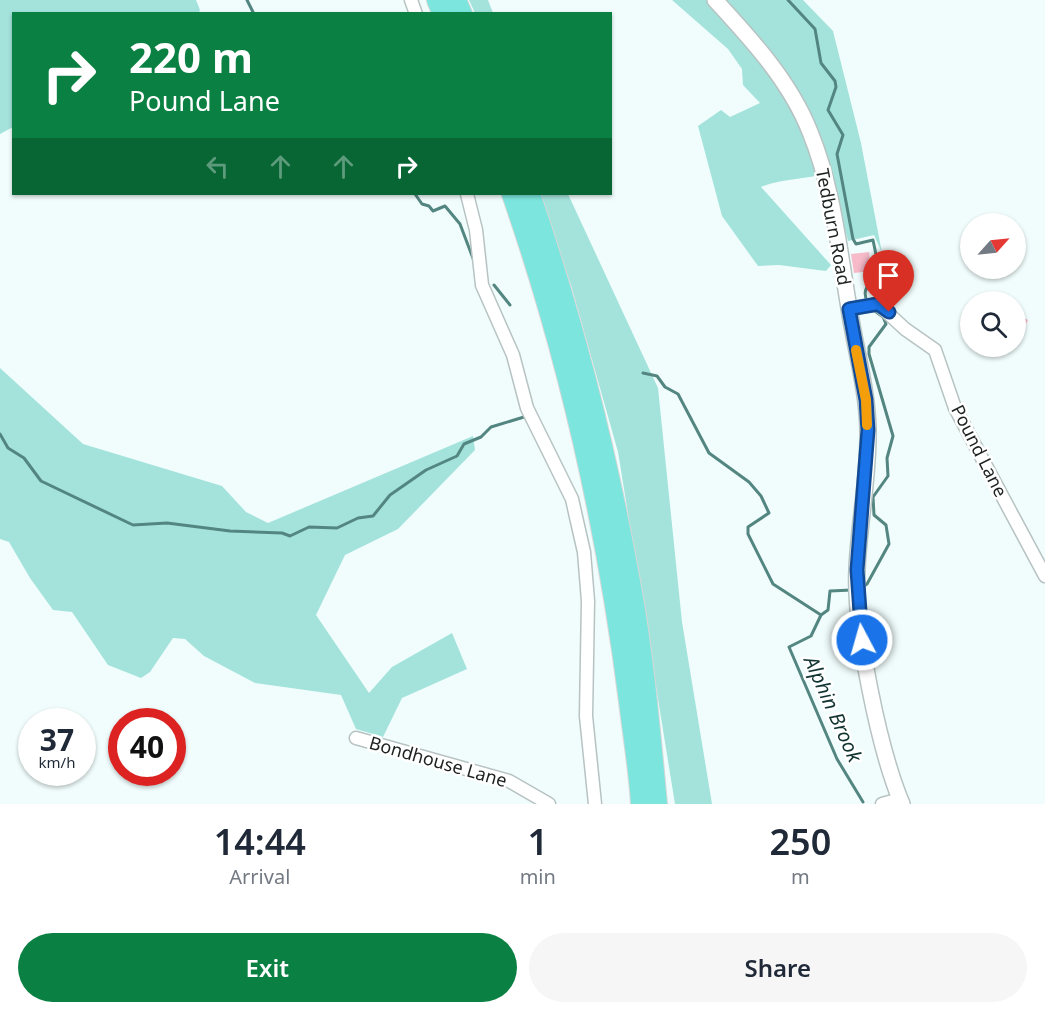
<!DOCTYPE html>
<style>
body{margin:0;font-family:"Noto Sans",sans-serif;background:#f6f6f7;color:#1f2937;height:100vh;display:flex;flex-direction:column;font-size:22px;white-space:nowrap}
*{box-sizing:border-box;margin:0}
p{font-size:20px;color:#747a83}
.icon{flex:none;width:33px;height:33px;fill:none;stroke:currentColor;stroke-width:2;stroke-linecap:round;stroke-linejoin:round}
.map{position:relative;height:804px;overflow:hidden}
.drawer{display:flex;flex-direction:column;background:#fff;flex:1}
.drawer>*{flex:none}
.hud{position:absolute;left:12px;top:12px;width:600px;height:183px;border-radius:0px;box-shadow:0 2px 4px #0004;background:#0b8043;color:#fff;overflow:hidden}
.needle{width:39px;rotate:63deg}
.buttons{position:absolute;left:960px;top:213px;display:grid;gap:12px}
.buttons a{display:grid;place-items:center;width:66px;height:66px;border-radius:50%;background:#fff;box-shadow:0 2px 4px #0004;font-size:30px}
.speed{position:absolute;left:18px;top:708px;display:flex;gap:12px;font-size:30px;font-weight:700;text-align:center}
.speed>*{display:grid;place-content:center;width:78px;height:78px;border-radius:50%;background:#fff;box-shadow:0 2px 4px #0004;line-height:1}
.speed small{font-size:15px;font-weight:400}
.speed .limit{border:9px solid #d22;background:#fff;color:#111}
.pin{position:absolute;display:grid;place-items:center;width:51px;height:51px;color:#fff;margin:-62px -26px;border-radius:50% 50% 50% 0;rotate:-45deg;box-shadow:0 0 6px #0007}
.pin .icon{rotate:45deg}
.me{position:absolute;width:66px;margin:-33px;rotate:354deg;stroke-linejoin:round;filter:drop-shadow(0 0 4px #0008)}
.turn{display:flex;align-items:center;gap:21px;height:126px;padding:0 18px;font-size:27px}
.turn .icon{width:78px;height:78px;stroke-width:2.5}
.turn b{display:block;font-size:42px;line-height:51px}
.lanes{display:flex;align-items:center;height:57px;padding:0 18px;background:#0003;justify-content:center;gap:30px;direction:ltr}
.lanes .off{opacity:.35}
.eta{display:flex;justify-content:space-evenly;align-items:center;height:102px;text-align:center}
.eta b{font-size:36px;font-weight:600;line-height:42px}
.primary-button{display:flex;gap:12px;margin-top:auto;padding:12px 18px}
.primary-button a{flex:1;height:69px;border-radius:36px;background:#0b8043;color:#fff;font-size:24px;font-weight:600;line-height:69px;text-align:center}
.primary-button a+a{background:#f6f6f7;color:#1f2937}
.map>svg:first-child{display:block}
.green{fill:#a4e3dc}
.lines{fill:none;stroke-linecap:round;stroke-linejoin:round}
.stream{stroke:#548681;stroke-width:3}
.building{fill:#f6bac9}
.minor-casing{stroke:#b7c3c2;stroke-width:15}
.tertiary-casing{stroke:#b7c3c2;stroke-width:18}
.trunk-casing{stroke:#d6d7d7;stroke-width:22}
.minor{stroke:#fff;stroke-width:12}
.tertiary{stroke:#fff;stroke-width:15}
.trunk{stroke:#7ce6de;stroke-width:20}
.route-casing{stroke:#114b97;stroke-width:15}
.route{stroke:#1a73e8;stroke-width:10}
.slow{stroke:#f59e0b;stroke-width:10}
.labels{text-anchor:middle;stroke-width:5;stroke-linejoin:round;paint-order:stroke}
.street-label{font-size:18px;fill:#1d2221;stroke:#fff}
.water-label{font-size:20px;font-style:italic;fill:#113431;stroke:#fff}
</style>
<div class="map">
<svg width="1045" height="804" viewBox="0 0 1045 804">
<rect width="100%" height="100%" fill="#f0fdfc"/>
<g class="green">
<path d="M 0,0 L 196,0 L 200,10 L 198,14 L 14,14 L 13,127 L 0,134 Z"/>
<path d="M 469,0 L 488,0 L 493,13 L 475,13 Z"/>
<path d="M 672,0 L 803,0 L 833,31 L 861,143 L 882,253 L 874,235 L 848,241 L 830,172 C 807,180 783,178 761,187 L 831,265 L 826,271 L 779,265 L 758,266 L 722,216 L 698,126 L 721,110 L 730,117 L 760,103 L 743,85 L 742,69 L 728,49 Z"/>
<path d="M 539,194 L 568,194 L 658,388 L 682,622 L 712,804 L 675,804 L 618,452 L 571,285 Z"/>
<path d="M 0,368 L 83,444 L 222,486 L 246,512 L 268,523 L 473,436 L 475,450 L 398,529 L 345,555 L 316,615 L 369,693 L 392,667 L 452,633 L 467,669 L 402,698 L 383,737 L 356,729 L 341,695 L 255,683 L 204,656 L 185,639 L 173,638 L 150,672 L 141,678 L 108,665 L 72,612 L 53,610 L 30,578 L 9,542 L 0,539 Z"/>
</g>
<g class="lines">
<g class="stream">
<path d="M 247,0 L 254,14"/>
<path d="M 788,0 L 815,29 L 821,63 L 835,81 L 836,87 L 828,110 L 843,135 L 837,154 L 853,239 L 856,244 L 873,240 C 875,251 879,262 875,273 C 871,284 860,289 868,303"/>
<path d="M 415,194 L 422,204 L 429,206 L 433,211 L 445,206 L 460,224 L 474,261"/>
<path d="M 494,285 L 510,305"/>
<path d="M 643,373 L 657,376 L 665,387 L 678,394 L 709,453 L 749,482 L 761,496 L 769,513 L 748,527 L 748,534 L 773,584 L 821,615"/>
<path d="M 0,434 L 8,448 L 24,458 L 41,481 L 133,525 L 167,523 L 230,531 L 282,533 L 290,536 L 309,527 L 337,528 L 358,518 L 373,516 L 390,495 L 426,470 L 457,456 L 464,444 L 481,437 L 491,427 L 524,417"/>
<path d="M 861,588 L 867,584 L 889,544 L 886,525 L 874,515 L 873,497 L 888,476 L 887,458 L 893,436 L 869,354 L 869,347 L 886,324 L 883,317 L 871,308"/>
<path d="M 852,590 L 830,591 L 828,610 L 821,615 L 811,636 L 789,647 L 837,759 L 863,802"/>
</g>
</g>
<g class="building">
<path d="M 869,252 L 871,271 L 854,273 L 851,254 Z"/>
<path d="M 1016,313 L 1028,320 L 1021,334 L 1016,331 Z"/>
</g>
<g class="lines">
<defs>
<g id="minor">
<path d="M 411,0 L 416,14"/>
<path d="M 467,194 L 476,230 L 482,285 L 513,355 L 527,408 L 572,499 L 576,517 L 584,552 L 588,601 L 586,716 L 595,804"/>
<path d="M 849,309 L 878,304 L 905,329 L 935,350 L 955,408 L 1045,576"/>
<path d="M 356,738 L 509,781 L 549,804"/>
<path d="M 882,804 L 900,799"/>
</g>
<path id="tertiary" d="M 715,0 C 751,39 790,81 810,132 C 833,188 839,249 849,308 C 855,348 867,388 868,429 C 869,476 859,522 857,569 C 854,629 879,749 902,804"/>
<g id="trunk">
<path d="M 437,0 L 443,14"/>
<path d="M 456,0 L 462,14"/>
<path d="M 512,194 C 569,358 607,528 629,701 C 633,735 639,769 641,804"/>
<path d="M 530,194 C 574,322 607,453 631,587 C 644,658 650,731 657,804"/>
</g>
</defs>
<use href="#minor" class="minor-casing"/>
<use href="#tertiary" class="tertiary-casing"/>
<use href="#trunk" class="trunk-casing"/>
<use href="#minor" class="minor"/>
<use href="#tertiary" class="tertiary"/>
<use href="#trunk" class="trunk"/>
</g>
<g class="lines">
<defs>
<path id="route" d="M 862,640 L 857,570 L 868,430 L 866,400 L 849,309 L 878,304 L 889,312"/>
</defs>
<use href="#route" class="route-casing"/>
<use href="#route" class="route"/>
<path class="slow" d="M 856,350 L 866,400 L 867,425"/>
</g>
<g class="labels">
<g class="street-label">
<text transform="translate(833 227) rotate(79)" y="6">Tedburn Road</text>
<text transform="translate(979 451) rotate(63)" y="6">Pound Lane</text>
<text transform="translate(438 762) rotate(16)" y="6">Bondhouse Lane</text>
</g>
<g class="water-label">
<text transform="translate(833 709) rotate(66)" y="7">Alphin Brook</text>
</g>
</g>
</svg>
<div class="buttons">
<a><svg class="needle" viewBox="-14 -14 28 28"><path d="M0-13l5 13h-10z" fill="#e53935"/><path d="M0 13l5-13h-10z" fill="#747a83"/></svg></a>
<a><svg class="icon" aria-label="search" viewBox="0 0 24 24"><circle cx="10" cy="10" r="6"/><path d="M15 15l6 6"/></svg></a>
</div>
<div class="speed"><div>37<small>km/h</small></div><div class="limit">40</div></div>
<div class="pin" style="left:889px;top:312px;background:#d93025"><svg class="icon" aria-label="arrive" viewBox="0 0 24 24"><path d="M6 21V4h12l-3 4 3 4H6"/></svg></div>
<svg class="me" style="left:862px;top:640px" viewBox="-20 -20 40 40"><circle r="17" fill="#1a73e8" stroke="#fff" stroke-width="3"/><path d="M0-11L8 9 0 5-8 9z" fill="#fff"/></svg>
<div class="hud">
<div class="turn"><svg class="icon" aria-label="right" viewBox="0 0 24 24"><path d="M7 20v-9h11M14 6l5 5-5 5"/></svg><div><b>220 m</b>Pound Lane</div></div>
<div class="lanes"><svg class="icon off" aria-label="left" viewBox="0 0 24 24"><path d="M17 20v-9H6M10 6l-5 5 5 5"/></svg><svg class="icon off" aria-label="ahead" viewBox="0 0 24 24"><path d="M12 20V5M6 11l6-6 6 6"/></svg><svg class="icon off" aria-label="ahead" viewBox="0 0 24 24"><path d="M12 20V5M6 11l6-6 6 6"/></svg><svg class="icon" aria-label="right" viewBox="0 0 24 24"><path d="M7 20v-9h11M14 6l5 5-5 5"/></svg></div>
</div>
</div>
<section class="drawer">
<div class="eta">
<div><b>14:44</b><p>Arrival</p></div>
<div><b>1</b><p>min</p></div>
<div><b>250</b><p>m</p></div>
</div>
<div class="primary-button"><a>Exit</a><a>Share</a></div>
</section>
